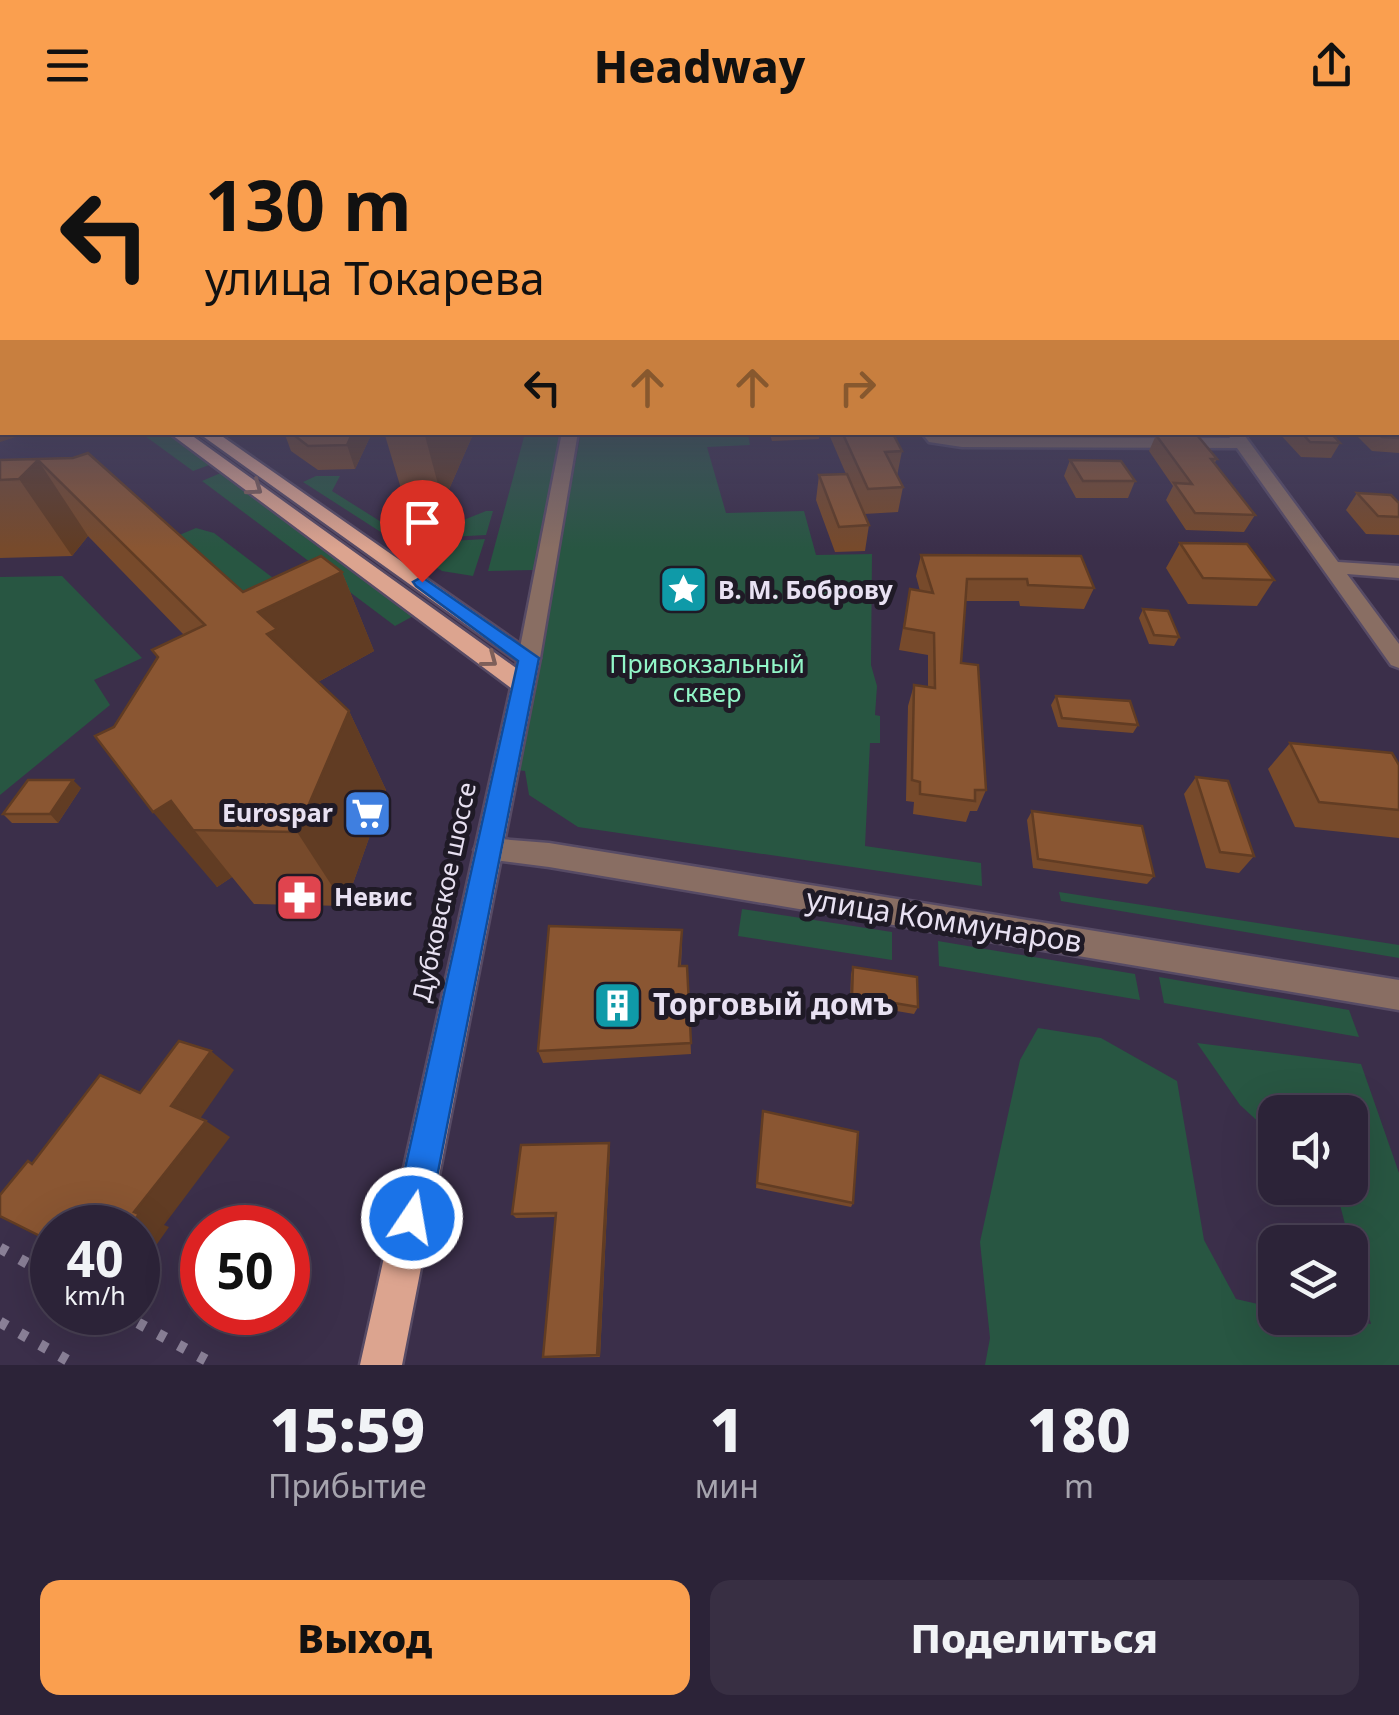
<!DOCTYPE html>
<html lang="ru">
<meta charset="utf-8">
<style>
body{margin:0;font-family:"Noto Sans",sans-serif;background:#382f43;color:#f1f3f6;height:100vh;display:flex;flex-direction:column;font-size:38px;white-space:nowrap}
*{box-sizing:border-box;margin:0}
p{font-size:32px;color:#a6a4ae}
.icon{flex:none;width:55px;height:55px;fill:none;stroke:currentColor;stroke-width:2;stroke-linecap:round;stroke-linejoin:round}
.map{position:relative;height:1235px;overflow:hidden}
.sheet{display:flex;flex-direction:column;background:#2c2338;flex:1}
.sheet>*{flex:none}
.top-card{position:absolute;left:0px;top:0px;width:1400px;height:305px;box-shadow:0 10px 40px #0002,0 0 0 2px #484053;background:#fa9f4f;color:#111;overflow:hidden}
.tools{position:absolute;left:1258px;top:965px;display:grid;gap:20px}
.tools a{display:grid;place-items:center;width:110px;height:110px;border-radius:20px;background:#2c2338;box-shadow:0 10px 40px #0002,0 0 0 2px #484053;font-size:50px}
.speed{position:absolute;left:30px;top:1075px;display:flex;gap:20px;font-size:50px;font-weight:700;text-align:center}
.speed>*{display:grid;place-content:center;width:130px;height:130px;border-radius:50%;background:#2c2338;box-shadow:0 10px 40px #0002,0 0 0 2px #484053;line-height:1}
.speed small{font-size:25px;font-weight:400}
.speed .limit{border:15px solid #d22;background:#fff;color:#111}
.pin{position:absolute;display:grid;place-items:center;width:85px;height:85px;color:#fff;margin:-102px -42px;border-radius:50% 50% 50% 0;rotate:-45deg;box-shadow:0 0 10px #0007}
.pin .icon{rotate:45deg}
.me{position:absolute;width:110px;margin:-55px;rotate:12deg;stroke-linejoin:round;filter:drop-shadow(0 0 8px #0008)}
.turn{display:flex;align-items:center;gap:35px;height:210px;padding:0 40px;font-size:45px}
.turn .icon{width:130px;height:130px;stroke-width:2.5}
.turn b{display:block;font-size:70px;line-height:85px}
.lanes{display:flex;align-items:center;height:95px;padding:0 40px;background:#0003;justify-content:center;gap:50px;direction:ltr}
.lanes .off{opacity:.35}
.eta{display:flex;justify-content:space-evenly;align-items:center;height:170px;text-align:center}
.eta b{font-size:60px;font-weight:800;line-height:70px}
.primary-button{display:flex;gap:20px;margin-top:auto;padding:20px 40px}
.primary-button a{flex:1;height:115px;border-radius:20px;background:#fa9f4f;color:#111;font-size:40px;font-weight:800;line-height:115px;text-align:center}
.primary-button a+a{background:#382f43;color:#f1f3f6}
header{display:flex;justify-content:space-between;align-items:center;height:130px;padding:0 40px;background:#fa9f4f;color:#111;font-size:45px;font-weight:800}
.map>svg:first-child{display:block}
.green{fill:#285642}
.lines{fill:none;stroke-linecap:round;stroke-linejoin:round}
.minor-casing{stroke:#574b65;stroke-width:5}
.major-casing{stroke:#574b65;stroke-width:5}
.minor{fill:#896e63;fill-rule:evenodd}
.major{fill:#dca48f;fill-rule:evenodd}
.rail{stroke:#8a8097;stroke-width:11;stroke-dasharray:8 15;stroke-linecap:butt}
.wall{fill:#774a2b}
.shaded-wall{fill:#613c23}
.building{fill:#8a5632;stroke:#613c23;stroke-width:2.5}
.oneway{stroke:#7e5f5a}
.route{fill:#1a73e8;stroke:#114b97;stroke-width:2.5}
.labels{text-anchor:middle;stroke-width:10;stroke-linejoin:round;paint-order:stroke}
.poi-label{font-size:25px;font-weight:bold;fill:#e8e1f2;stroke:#1f1a26;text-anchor:start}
.park-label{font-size:25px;fill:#92f6c8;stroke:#1f1a26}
.street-label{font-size:25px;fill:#e8e1f2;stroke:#1f1a26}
.near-street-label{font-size:30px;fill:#e8e1f2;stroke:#1f1a26}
.near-poi-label{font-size:30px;font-weight:bold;fill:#e8e1f2;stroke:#1f1a26;text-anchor:start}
</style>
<header><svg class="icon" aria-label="menu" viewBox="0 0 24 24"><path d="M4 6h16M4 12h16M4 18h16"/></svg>Headway<svg class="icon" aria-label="share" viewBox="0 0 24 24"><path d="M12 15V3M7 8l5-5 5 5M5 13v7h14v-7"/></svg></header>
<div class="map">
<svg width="1399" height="1235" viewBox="0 0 1399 1235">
<rect width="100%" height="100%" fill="#3b2f4a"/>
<g class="green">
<path d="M 141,303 L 168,303 L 212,334 L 193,341 Z"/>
<path d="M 525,303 L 563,303 L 535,440 L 488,441 Z"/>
<path d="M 581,303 L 748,303 L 750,315 L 707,317 L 726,383 L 804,381 L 816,425 L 872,424 L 871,535 L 877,556 L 875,585 L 880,586 L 880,613 L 870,613 L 865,716 L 981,733 L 982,756 L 578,697 L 529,665 L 525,641 L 517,640 Z"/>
<path d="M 223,342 L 417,484 L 395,496 L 202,351 Z"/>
<path d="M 316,346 L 340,346 L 332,361 L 394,400 L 390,408 L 303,352 Z"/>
<path d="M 486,381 L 493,381 L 486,405 L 394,410 L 398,402 L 426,405 Z"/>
<path d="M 196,398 L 214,403 L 310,476 L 299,519 L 177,406 Z"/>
<path d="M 485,409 L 473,446 L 442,441 L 399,414 Z"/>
<path d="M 62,446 L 142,528 L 94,550 L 110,575 L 0,665 L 0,447 Z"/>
<path d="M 1059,762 L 1399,815 L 1399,828 L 1061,771 Z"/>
<path d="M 742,779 L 892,802 L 892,830 L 738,806 Z"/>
<path d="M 938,811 L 1135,844 L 1140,870 L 939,836 Z"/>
<path d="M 1159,847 L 1349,880 L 1359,907 L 1164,873 Z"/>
<path d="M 1038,898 L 1101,908 L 1177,951 L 1204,1110 L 1236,1169 L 1275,1178 L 1275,1188 L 1326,1188 L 1371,1194 L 1339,1071 L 1326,1058 L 1350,1058 L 1350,982 L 1275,982 L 1275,1007 L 1240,975 L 1197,913 L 1361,934 L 1399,1043 L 1399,1235 L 985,1235 L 990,1208 L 980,1112 L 1020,930 Z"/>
</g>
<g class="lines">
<defs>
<g id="minor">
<rect x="1398" y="246" width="1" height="5"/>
<path d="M 562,302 L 578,302 L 540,528 L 529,535 L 518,528 Z"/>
<path d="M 921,302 L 962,307 L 1230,308 L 1226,302 L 1242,302 L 1338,432 L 1399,436 L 1399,448 L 1347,444 L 1399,514 L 1399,538 L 1391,535 L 1237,318 L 962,317 L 929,312 Z"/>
<path d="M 488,708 L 549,713 L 1399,850 L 1399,880 L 549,737 L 478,728 L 474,720 L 478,712 Z"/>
</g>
<path id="major" d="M 168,302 L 187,302 L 516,538 L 517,531 L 197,302 L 216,302 L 540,528 L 402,1235 L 360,1235 L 511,558 Z"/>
</defs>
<use href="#minor" class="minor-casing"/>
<use href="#major" class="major-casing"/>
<use href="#minor" class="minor"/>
<use href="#major" class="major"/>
<g class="rail">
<path d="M 0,1118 L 52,1147"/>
<path d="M 118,1182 L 215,1235"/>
<path d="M 0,1192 L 76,1235"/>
</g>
</g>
<g class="wall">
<path d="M 1399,274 L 1399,323 L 1372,321 L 1353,302 L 1398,302 Z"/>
<path d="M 284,302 L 368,302 L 370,307 L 355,339 L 318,340 L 291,321 Z"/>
<path d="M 384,302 L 474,302 L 443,373 L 405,372 Z"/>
<path d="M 769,302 L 820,302 L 819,309 L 772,311 Z"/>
<path d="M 828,302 L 892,302 L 902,321 L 897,346 L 903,357 L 898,382 L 864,384 L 869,395 L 865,421 L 835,422 L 816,370 L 819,345 L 846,344 Z"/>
<path d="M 1136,302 L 1176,302 L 1176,304 L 1137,304 Z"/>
<path d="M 1278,302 L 1331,302 L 1340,313 L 1331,328 L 1301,327 Z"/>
<path d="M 1156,305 L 1217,329 L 1214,334 L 1255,385 L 1244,402 L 1186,400 L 1166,370 L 1173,356 L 1149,321 Z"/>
<path d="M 73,328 L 243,462 L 342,442 L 374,521 L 318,552 L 349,581 L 386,660 L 345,776 L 254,774 L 232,747 L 217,757 L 114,597 L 158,528 L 152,520 L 184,505 L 88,406 L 72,426 L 0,428 L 0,330 Z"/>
<path d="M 1070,330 L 1135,351 L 1128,368 L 1076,368 L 1064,346 Z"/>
<path d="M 1357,363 L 1399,373 L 1399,405 L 1366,404 L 1346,380 Z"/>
<path d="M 1180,413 L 1274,450 L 1257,476 L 1188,474 L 1166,438 Z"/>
<path d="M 921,425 L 1094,458 L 1084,479 L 1020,476 L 1019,471 L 965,471 L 961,533 L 986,660 L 977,681 L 970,681 L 966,692 L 913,684 L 914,672 L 906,671 L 908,576 L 914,555 L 928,557 L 928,525 L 899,520 L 910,459 L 920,461 L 916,446 Z"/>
<path d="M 1143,479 L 1179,507 L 1174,516 L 1149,514 L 1139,488 Z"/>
<path d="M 1056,566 L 1138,595 L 1133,603 L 1058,597 L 1051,575 Z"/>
<path d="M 1290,613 L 1399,635 L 1399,708 L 1295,697 L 1268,639 Z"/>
<path d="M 1196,647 L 1254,726 L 1239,743 L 1206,738 L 1184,664 Z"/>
<path d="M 81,658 L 58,693 L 12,693 L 3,684 Z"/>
<path d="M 1032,681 L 1154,746 L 1147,754 L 1033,738 L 1027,690 Z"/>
<path d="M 682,814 L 681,836 L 687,836 L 691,924 L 543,933 L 538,921 Z"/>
<path d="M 853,837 L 918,877 L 914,884 L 850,873 L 851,844 Z"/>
<path d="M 762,987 L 853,1073 L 851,1077 L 756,1058 Z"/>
<path d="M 609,1013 L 610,1018 L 600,1227 L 546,1228 L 543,1227 L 556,1087 L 516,1088 L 512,1084 Z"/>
</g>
<g class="shaded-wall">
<path d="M 2,292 L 2,302 L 13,302 L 16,307 L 0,312 L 0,293 Z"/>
<path d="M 353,302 L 368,302 L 370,307 L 355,339 L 347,315 Z"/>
<path d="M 424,302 L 474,302 L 443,373 Z"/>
<path d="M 38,330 L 88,406 L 72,426 L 19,349 Z"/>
<path d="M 342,442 L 374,521 L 307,558 L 267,504 L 258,482 Z"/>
<path d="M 349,581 L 386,660 L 345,776 L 297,702 Z"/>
<path d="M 73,650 L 81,658 L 58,693 L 50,684 Z"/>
<path d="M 171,671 L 232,747 L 217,757 L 153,682 Z"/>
<path d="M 211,921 L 234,940 L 197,993 L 171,976 Z"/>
<path d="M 206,991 L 230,1007 L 164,1095 L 169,1097 L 138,1141 L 138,1098 L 129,1098 L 134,1082 Z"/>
<path d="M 609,1013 L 610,1018 L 600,1227 L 597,1225 Z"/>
</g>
<g class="building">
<path d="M 1398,273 L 1399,274 L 1399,308 L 1382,307 L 1377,302 L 1398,302 Z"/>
<path d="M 290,302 L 353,302 L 347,315 L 308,316 Z"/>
<path d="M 842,302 L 892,302 L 902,321 L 885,322 L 903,357 L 868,359 Z"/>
<path d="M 1301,302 L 1330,302 L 1340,313 L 1310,312 Z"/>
<path d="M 1156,305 L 1197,305 L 1217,329 L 1211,329 L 1255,385 L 1195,383 L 1174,353 L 1192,354 Z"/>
<path d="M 88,323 L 243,462 L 321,426 L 342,442 L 258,482 L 277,499 L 267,504 L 349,581 L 297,702 L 193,700 L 171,671 L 153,682 L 95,606 L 114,597 L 158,527 L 152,520 L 205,495 L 38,330 L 19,349 L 0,350 L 0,330 L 73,328 Z"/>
<path d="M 1070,330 L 1121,331 L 1135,351 L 1083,351 Z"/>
<path d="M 847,344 L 869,395 L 839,397 L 819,345 Z"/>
<path d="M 1357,363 L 1391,365 L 1399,373 L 1399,387 L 1378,386 Z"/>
<path d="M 1180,413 L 1247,414 L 1274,450 L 1203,448 Z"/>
<path d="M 921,425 L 1081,426 L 1094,458 L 1028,455 L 1027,449 L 967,449 L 961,533 L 978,535 L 986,660 L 975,660 L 975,671 L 920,664 L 920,652 L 912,650 L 914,555 L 935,558 L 934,503 L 904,498 L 910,459 L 933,463 Z"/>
<path d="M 1143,479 L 1168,481 L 1179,507 L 1154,505 Z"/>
<path d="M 1056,566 L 1130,571 L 1138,595 L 1062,588 Z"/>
<path d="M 1290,613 L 1392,623 L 1399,635 L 1399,680 L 1319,672 Z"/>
<path d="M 1196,647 L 1228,651 L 1254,726 L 1220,722 Z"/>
<path d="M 28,650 L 73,650 L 50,684 L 3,684 Z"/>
<path d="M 1032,681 L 1142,696 L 1154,746 L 1038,729 Z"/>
<path d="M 549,796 L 682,800 L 679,836 L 687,836 L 691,913 L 538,921 Z"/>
<path d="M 853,837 L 917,847 L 918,877 L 852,866 Z"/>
<path d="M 179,911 L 211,921 L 171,976 L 206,991 L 134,1082 L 139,1084 L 129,1098 L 52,1098 L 52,1112 L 0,1086 L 0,1065 L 28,1031 L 32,1034 L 100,945 L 140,963 Z"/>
<path d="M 763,981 L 858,1002 L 853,1073 L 757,1053 Z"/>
<path d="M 609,1013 L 597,1225 L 543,1227 L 556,1083 L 512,1084 L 521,1015 Z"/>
</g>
<defs><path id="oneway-chevron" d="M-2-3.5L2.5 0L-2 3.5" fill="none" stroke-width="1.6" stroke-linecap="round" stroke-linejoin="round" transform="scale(2.5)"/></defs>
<g class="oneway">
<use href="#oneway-chevron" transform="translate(255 358) rotate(36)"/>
<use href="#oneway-chevron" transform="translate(490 530) rotate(37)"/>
</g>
<linearGradient id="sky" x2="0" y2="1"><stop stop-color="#201a29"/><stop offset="0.59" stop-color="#4f4d6b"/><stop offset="1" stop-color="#4f4d6b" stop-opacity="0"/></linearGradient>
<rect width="1399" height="419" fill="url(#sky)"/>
<path class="route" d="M 422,447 L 539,528 L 429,1088 L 424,1101 L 412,1106 L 399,1101 L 394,1088 L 518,531 L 416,456 L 413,452 Z"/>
<defs>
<symbol id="sight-square" viewBox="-11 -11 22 22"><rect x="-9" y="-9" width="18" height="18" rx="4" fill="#0f9aa8" stroke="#1f1a26"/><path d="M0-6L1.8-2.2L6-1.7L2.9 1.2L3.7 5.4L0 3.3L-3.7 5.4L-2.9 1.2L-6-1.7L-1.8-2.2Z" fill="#fff"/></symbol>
<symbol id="supermarket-square" viewBox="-11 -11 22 22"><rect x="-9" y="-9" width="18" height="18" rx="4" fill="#3f7fe0" stroke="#1f1a26"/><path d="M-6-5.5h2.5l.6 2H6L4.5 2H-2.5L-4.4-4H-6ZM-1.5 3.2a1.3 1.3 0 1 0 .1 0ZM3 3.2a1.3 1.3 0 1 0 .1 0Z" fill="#fff"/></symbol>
<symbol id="pharmacy-square" viewBox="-11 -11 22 22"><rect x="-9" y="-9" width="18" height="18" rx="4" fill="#e0444e" stroke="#1f1a26"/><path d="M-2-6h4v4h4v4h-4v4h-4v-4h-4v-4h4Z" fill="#fff"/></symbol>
<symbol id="building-square" viewBox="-11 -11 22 22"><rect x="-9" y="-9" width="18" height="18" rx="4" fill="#0f9aa8" stroke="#1f1a26"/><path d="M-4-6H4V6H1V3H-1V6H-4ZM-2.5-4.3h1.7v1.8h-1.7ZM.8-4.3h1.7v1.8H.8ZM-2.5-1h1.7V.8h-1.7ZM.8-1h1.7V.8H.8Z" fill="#fff"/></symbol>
</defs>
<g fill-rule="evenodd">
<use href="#sight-square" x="656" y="432" width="55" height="55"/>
<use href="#supermarket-square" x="340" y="656" width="55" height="55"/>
<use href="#pharmacy-square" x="272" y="740" width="55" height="55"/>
<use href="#building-square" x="590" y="848" width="55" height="55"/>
</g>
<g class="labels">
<g class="poi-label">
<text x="718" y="469">В. М. Боброву</text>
<text x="333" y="692" text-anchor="end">Eurospar</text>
<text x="334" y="776">Невис</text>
</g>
<g class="park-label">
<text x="707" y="543">Привокзальный<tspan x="707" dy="29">сквер</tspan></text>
</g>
<g class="street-label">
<text transform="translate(444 762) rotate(-78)" y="9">Дубковское шоссе</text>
</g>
<g class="near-street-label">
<text transform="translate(944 791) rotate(9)" y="10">улица Коммунаров</text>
</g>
<g class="near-poi-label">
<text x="653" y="885">Торговый домъ</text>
</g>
</g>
</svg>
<div class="tools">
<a><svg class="icon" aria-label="sound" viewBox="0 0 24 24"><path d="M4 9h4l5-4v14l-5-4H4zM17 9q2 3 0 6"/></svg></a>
<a><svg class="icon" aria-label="layers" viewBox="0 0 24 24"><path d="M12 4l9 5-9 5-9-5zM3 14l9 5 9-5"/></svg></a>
</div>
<div class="speed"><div>40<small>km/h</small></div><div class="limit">50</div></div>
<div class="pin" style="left:422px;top:452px;background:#d93025"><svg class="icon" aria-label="arrive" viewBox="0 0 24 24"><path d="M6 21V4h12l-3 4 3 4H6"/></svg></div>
<svg class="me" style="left:412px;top:1088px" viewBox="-20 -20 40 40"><circle r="17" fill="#1a73e8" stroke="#fff" stroke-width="3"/><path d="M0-11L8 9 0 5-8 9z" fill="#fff"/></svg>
<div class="top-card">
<div class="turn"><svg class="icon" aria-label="left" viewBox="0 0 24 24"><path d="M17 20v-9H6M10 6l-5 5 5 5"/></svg><div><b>130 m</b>улица Токарева</div></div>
<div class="lanes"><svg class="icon" aria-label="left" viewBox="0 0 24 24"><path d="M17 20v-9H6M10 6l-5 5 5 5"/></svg><svg class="icon off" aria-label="ahead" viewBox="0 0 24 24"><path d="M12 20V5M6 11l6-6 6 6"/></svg><svg class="icon off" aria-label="ahead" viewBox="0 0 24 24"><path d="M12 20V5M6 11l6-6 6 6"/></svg><svg class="icon off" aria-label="right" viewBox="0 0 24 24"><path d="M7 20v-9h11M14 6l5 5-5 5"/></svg></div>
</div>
</div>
<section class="sheet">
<div class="eta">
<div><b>15:59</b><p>Прибытие</p></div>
<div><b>1</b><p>мин</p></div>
<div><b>180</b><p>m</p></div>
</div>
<div class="primary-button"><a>Выход</a><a>Поделиться</a></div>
</section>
